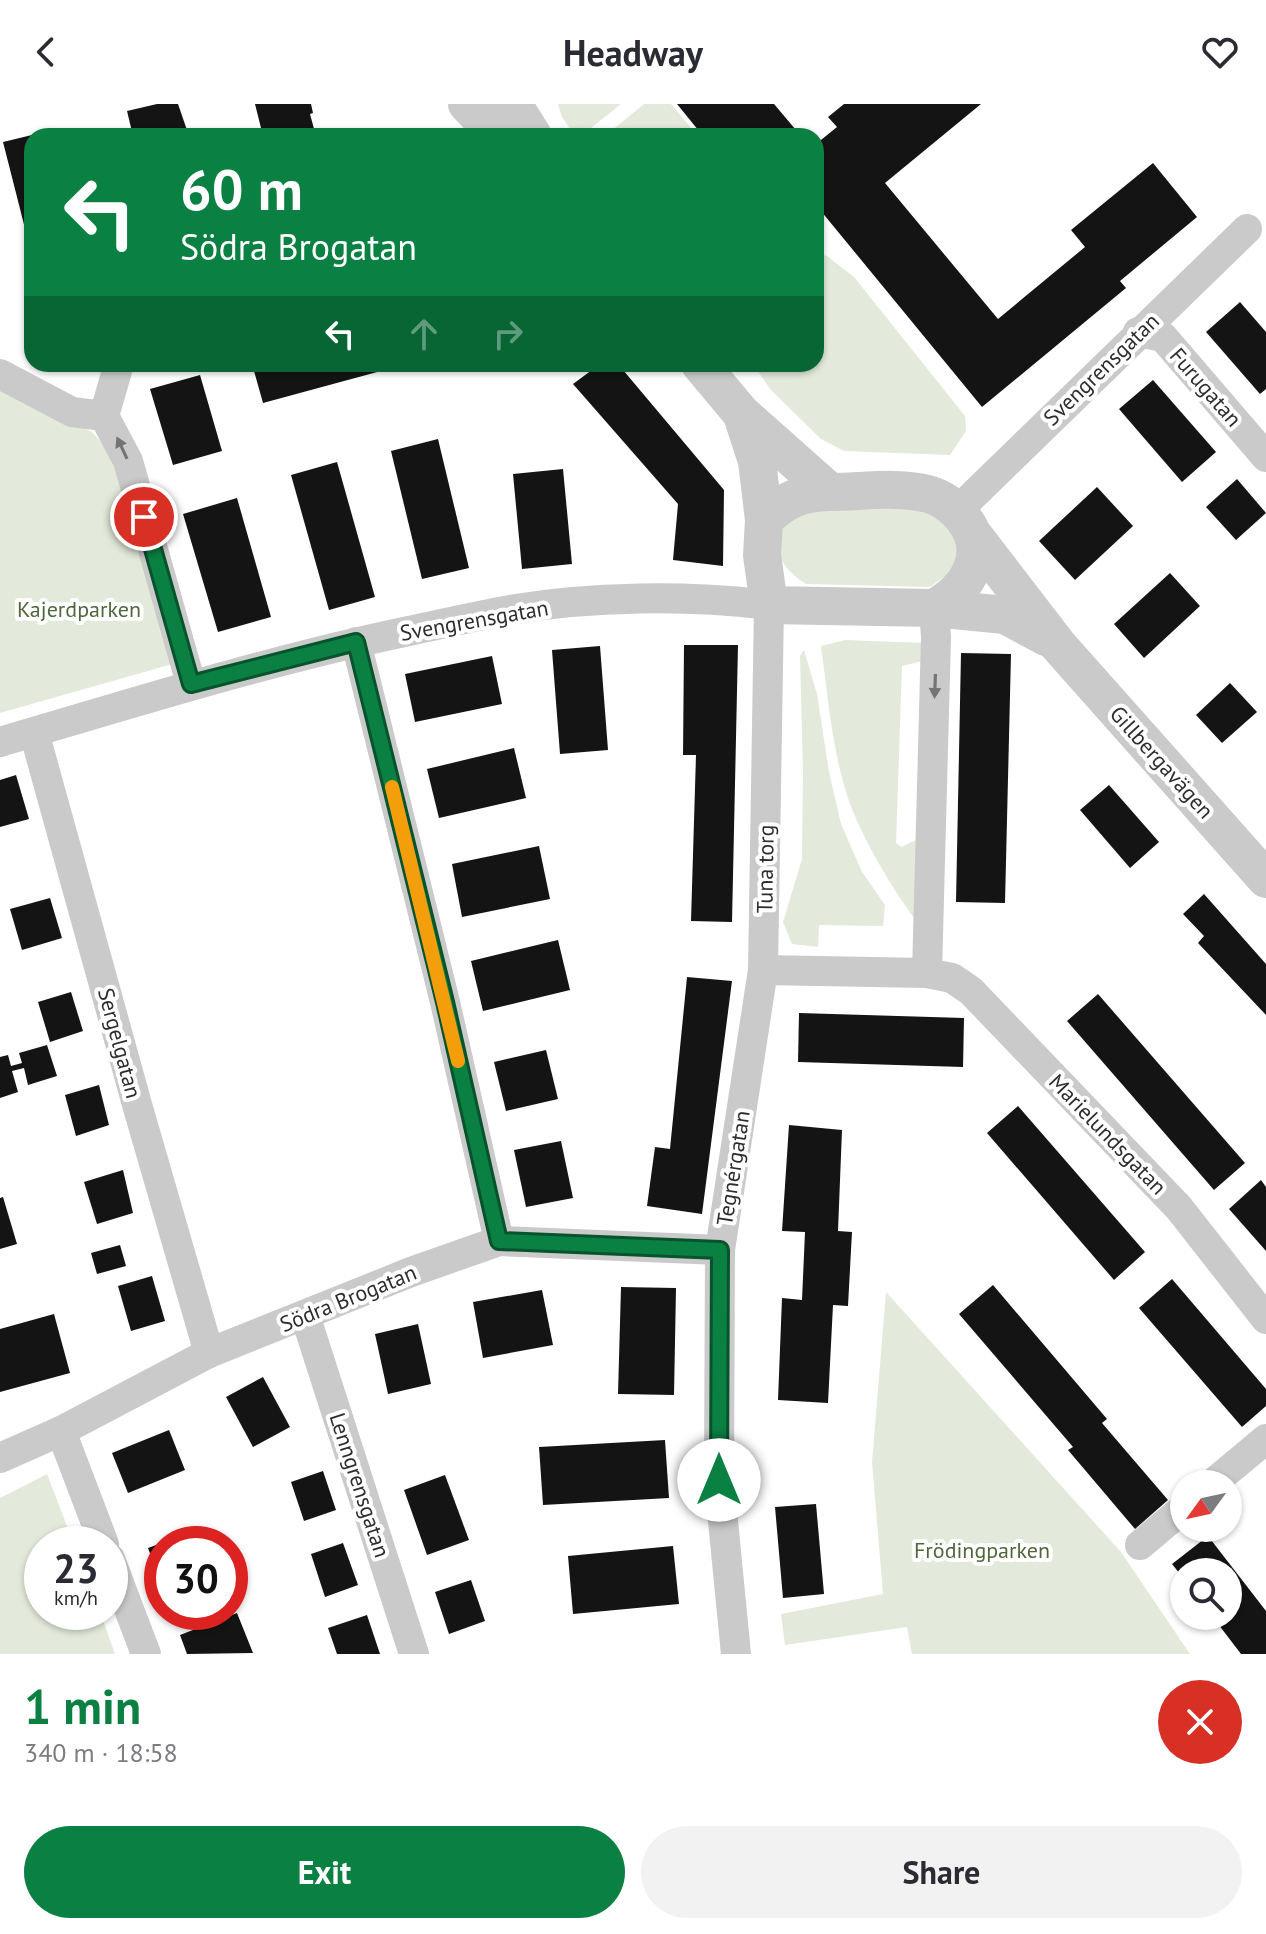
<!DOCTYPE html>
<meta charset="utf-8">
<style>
body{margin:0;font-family:"PT Sans",sans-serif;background:#f2f2f3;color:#2b2b33;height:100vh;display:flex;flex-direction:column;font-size:30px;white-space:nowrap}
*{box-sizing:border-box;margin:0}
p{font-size:26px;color:#7c7c81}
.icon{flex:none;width:44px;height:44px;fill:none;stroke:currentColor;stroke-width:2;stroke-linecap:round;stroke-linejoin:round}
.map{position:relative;height:1550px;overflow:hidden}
.sheet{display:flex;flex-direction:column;background:#fff;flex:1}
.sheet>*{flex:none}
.guide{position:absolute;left:24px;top:24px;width:800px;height:244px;border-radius:24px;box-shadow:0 2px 6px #0004;background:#0b8043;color:#fff;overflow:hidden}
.needle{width:52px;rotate:237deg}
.buttons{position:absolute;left:1170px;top:1366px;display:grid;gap:16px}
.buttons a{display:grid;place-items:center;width:72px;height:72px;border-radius:50%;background:#fff;box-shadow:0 2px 6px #0004;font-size:40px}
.speed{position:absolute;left:24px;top:1422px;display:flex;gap:16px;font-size:40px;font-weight:700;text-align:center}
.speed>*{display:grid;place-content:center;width:104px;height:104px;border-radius:50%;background:#fff;box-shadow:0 2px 6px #0004;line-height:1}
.speed small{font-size:20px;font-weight:400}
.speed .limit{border:12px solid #d22;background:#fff;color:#111}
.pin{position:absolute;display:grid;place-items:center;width:68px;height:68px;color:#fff;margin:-34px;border:4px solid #fff;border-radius:50%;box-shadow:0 2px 8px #0007}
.me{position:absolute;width:88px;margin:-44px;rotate:0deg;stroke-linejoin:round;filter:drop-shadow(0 0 6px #0008)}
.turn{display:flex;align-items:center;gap:28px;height:168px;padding:0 24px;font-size:36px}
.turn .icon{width:104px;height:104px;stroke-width:2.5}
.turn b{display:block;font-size:56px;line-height:68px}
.lanes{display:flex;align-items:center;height:76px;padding:0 24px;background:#0003;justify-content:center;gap:40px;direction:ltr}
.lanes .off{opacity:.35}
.round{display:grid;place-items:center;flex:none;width:84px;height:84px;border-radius:42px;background:#f2f2f3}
.overview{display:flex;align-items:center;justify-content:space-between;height:136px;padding:0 24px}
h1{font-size:48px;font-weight:700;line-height:60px;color:#0b8043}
.primary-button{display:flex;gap:16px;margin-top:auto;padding:16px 24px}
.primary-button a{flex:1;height:92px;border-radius:48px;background:#0b8043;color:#fff;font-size:32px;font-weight:700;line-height:92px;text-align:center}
.primary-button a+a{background:#f2f2f3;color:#2b2b33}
header{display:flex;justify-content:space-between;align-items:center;height:104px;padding:0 24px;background:#fff;font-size:36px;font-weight:700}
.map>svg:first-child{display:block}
.green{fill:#e3eadb}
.building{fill:#141414}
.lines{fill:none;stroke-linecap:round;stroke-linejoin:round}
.minor{stroke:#cacaca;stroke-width:30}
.tertiary{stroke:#cacaca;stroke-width:38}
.oneway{fill:#747474}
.route-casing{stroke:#07532c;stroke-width:20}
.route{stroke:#0b8043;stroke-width:14}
.slow{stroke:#f59e0b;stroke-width:14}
.labels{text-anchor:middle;stroke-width:8;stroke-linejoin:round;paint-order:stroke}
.street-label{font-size:22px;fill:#2d2d2d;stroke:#fff}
.park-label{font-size:22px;fill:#50673c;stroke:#fff}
</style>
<header><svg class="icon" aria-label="back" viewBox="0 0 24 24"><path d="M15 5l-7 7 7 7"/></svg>Headway<svg class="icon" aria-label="heart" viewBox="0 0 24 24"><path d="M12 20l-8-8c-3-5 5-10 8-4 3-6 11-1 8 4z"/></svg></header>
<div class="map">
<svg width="1266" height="1550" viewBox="0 0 1266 1550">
<rect width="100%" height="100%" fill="#fff"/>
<g class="green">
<path d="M 558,0 L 621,0 L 581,32 L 575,32 L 562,13 Z"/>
<path d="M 644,0 L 671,0 L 698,32 L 605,32 Z"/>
<path d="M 816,149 L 827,152 L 854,173 L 965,312 L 966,327 L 950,351 L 844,347 L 821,335 L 770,285 L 753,260 L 816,260 Z"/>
<path d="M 0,280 L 92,328 L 120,359 L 176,559 L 0,609 Z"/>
<path d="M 917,401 L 936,408 L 957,435 L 958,454 L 945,472 L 930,483 L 806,480 C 777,462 769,440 789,409 Z"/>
<path d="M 845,536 L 924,539 L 923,557 L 902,562 L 896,739 L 902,743 L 919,734 L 916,817 C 891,782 869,746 852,705 C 833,657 828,593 821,542 Z"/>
<path d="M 804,546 L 817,590 L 829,668 L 841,720 L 862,768 L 885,801 L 883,822 L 819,821 L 818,843 L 792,840 L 783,818 L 802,755 L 803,667 L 800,552 Z"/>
<path d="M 886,1188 L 1121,1448 L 1190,1550 L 912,1550 L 907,1523 L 785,1541 L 781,1510 L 883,1490 L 872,1358 Z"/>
<path d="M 47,1370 L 74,1440 L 42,1440 L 42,1508 L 100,1508 L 115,1550 L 0,1550 L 0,1394 Z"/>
</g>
<g class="building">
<path d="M 157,0 L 178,0 L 189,32 L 133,32 L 127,7 Z"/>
<path d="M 255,0 L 311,0 L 313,9 L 310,10 L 316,32 L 263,32 Z"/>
<path d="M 677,0 L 774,0 L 801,32 L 703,32 Z"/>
<path d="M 844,0 L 981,0 L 885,79 L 998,215 L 1085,143 L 1071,126 L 1153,59 L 1197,113 L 1120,177 L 1126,184 L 982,303 L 816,101 L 816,40 L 837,23 L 828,13 Z"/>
<path d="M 54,26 L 56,32 L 34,32 L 34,31 Z"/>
<path d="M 32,31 L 32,148 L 31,148 L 3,38 Z"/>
<path d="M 1240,198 L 1266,228 L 1266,285 L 1260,290 L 1206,228 Z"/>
<path d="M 252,260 L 403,260 L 403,261 L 263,299 Z"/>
<path d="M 600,260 L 618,260 L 724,386 L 723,462 L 673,456 L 678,400 L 573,280 Z"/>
<path d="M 200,271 L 222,347 L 173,361 L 150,285 Z"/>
<path d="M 1153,276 L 1216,348 L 1182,378 L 1119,305 Z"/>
<path d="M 438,335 L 469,464 L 422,475 L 391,347 Z"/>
<path d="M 337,358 L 375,493 L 329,506 L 291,371 Z"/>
<path d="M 563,365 L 572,460 L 522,465 L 513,370 Z"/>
<path d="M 1237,375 L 1266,409 L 1236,436 L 1206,403 Z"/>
<path d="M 1097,383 L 1133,422 L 1075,476 L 1039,437 Z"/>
<path d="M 237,394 L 271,513 L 218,528 L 183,410 Z"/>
<path d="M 1170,469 L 1200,502 L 1144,554 L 1114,520 Z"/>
<path d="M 684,541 L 738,541 L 732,818 L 691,817 L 696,651 L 683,651 Z"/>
<path d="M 600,542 L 608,646 L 560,650 L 552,546 Z"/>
<path d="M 961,549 L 1011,550 L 1005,799 L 956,798 Z"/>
<path d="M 492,552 L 502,600 L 415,618 L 405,570 Z"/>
<path d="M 1230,579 L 1257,608 L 1222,639 L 1196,611 Z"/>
<path d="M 514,644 L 526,694 L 439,714 L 427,665 Z"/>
<path d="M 16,671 L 29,715 L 0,723 L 0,676 Z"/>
<path d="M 1109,681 L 1159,738 L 1130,764 L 1080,706 Z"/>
<path d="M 539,742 L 550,795 L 462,813 L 452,760 Z"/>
<path d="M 1204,790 L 1266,860 L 1266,911 L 1198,839 L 1204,832 L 1183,810 Z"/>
<path d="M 50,794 L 62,834 L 22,846 L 10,805 Z"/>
<path d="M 558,836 L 570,886 L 483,907 L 471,857 Z"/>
<path d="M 687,873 L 732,877 L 702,1110 L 647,1102 L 655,1043 L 670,1045 Z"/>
<path d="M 71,888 L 83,927 L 50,938 L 38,898 Z"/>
<path d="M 1098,890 L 1245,1059 L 1214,1086 L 1067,917 Z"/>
<path d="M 799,909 L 964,914 L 963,963 L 798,958 Z"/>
<path d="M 47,941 L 57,972 L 28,981 L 24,964 L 12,967 L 18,988 L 0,994 L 0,953 L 8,951 L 11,962 L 22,959 L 19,949 Z"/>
<path d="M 546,946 L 558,995 L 506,1007 L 494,958 Z"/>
<path d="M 99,981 L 109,1021 L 76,1032 L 65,991 Z"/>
<path d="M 1018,1002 L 1145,1148 L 1114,1176 L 987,1029 Z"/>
<path d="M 789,1021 L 842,1026 L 838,1127 L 852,1128 L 848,1202 L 833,1201 L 828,1299 L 778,1296 L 782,1194 L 802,1196 L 805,1128 L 782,1127 Z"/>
<path d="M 561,1037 L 573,1094 L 526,1103 L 514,1046 Z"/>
<path d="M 123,1066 L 133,1109 L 97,1120 L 84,1078 Z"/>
<path d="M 1261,1076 L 1266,1083 L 1266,1147 L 1229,1105 Z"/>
<path d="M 3,1093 L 17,1140 L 0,1145 L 0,1094 Z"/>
<path d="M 120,1141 L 126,1162 L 97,1170 L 91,1149 Z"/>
<path d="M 152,1172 L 165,1217 L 131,1227 L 118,1182 Z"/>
<path d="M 1172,1175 L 1266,1285 L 1266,1302 L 1242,1323 L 1139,1204 Z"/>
<path d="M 993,1181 L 1107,1315 L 1102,1319 L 1168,1396 L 1135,1425 L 1068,1346 L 1073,1343 L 959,1210 Z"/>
<path d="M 621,1183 L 676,1184 L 674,1291 L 618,1290 Z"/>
<path d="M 542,1186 L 553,1241 L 483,1254 L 473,1198 Z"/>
<path d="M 54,1210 L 70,1269 L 0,1288 L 0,1225 Z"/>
<path d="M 418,1220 L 431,1280 L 388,1290 L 375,1230 Z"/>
<path d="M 263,1273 L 290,1323 L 253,1343 L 226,1293 Z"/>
<path d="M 169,1326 L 185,1366 L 128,1389 L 112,1349 Z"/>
<path d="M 665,1336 L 669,1394 L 543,1401 L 539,1343 Z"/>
<path d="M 323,1367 L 336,1406 L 304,1417 L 291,1378 Z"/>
<path d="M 445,1371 L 469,1436 L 427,1451 L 404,1386 Z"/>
<path d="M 816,1400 L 824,1490 L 783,1494 L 775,1403 Z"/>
<path d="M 205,1423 L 212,1440 L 162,1440 L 162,1481 L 148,1444 Z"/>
<path d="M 1208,1432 L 1266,1507 L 1266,1550 L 1241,1550 L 1212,1512 L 1228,1512 L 1228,1468 L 1184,1468 L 1184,1475 L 1172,1460 Z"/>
<path d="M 343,1439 L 358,1481 L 325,1493 L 311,1450 Z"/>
<path d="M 673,1442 L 679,1500 L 573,1510 L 568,1452 Z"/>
<path d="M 471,1476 L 485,1517 L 449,1530 L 435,1488 Z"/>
<path d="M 237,1509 L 253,1549 L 187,1550 L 180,1531 Z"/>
<path d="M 367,1511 L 380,1550 L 337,1550 L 328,1524 Z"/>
</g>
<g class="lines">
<g class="minor">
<path d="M 1138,228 L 1163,233 L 1266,353"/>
<path d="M 0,270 L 72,308 L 104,312 L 128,357 L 191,580"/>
<path d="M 104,312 L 119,260"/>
<path d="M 957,407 L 1247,125"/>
<path d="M 356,538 L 445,898 L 499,1137"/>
<path d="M 34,628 L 138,1004 L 209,1249"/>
<path d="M 0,638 C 136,598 270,556 409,527 C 442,520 476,512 510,506 C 591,492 687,491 769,501 L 763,866 L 720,1146 L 719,1376 L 736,1550"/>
<path d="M 763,866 L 927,869 L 952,874 L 971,887 L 1179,1104 L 1266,1215"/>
<path d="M 927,869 L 936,533 L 934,504"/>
<path d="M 305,1211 L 414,1550"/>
<path d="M 61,1327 L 104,1440"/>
<path d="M 0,1354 L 61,1327 L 209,1249 L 411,1168 L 499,1137 L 720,1146"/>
<path d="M 1212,1380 L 1266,1335"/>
<path d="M 1140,1441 L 1184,1404"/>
<path d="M 110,1455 L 146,1550"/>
</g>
<g class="tertiary">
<path d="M 467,0 L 498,32"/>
<path d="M 513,0 L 533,32"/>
<path d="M 700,260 L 741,309 L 830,388"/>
<path d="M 742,311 L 757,357 L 764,416"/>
<path d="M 830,388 C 861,388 898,382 928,390 C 943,394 953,402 963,414 C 991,449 968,485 934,504 L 769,501 L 762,451 L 764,416 C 786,395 800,389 830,388 Z"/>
<path d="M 975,433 L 1058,541 L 1266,775"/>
<path d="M 934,504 L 1005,511 L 1046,533"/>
</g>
</g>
<defs><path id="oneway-solid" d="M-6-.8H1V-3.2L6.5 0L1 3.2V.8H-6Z" transform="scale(2)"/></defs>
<g class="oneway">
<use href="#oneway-solid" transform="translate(122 344) rotate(-115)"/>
<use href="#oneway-solid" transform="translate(935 582) rotate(92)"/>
</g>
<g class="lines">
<defs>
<path id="route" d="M 144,413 L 191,580 L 356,538 L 445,898 L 499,1137 L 720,1146 L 719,1376"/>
</defs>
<use href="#route" class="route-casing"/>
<use href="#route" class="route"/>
<path class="slow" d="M 392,683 L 458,957"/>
</g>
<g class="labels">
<g class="street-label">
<text transform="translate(1101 265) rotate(-44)" y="8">Svengrensgatan</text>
<text transform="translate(1206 283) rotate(49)" y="8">Furugatan</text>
<text transform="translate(474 516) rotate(-10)" y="8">Svengrensgatan</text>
<text transform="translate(1162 658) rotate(48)" y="8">Gillbergavägen</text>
<text transform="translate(765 765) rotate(-89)" y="8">Tuna torg</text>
<text transform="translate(120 939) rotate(75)" y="8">Sergelgatan</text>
<text transform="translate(1108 1030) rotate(46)" y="8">Marielundsgatan</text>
<text transform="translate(733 1064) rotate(-81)" y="8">Tegnérgatan</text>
<text transform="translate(348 1194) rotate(-22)" y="8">Södra Brogatan</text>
<text transform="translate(360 1381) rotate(72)" y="8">Lenngrensgatan</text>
</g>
<g class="park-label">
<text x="79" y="513">Kajerdparken</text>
<text x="982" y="1454">Frödingparken</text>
</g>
</g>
</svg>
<div class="buttons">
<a><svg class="needle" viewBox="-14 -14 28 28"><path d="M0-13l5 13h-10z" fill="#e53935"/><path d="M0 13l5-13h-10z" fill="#7c7c81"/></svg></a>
<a><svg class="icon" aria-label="search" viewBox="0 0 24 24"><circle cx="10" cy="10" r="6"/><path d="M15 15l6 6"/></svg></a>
</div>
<div class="speed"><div>23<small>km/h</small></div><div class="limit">30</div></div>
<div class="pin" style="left:144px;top:413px;background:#d93025"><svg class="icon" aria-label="arrive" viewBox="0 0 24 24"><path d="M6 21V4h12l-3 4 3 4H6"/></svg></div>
<svg class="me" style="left:719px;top:1376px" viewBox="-20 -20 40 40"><circle r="19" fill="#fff"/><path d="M0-13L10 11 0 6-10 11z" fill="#0b8043"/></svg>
<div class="guide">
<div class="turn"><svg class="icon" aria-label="left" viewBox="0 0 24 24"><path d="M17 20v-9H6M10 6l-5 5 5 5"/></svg><div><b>60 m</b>Södra Brogatan</div></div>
<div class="lanes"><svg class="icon" aria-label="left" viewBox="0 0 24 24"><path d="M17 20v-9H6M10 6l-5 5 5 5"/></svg><svg class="icon off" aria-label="ahead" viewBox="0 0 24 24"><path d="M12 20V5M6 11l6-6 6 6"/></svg><svg class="icon off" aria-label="right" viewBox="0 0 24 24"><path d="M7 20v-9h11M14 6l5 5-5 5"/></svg></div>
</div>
</div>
<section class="sheet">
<div class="overview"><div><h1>1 min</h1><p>340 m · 18:58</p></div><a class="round" style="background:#d93025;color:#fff"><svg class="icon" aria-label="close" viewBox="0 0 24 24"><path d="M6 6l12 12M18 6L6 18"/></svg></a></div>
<div class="primary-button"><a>Exit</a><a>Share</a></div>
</section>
